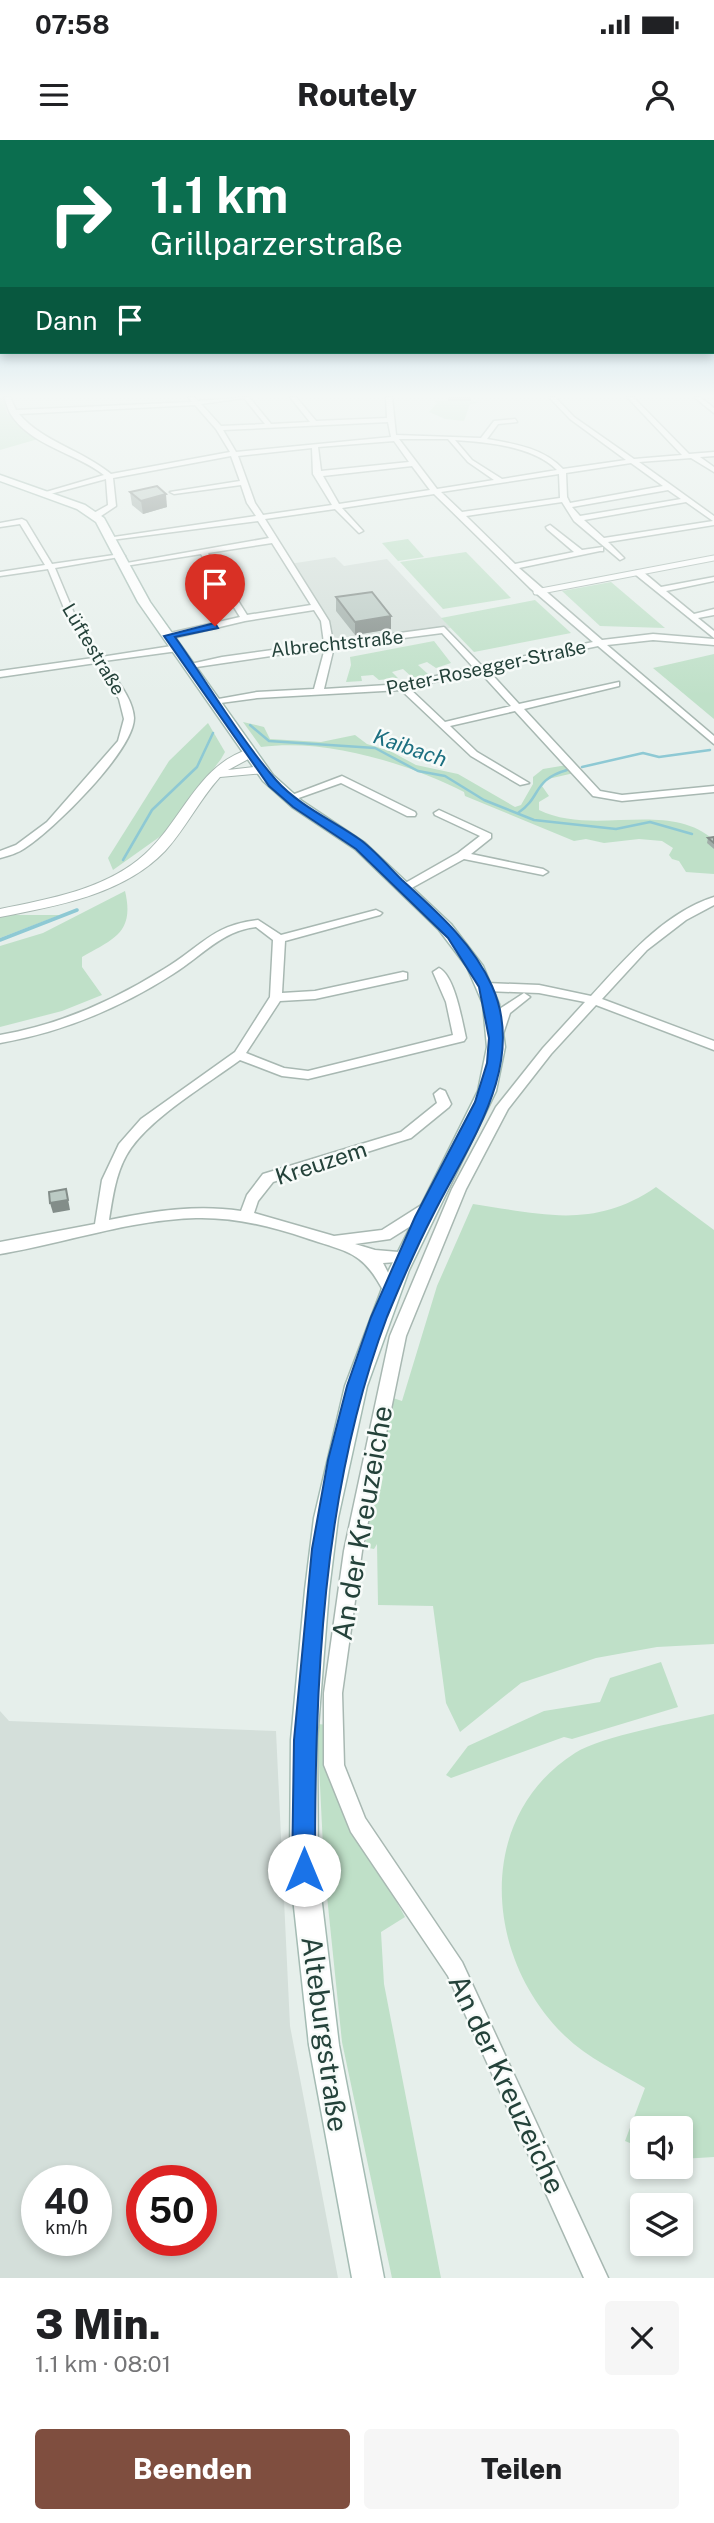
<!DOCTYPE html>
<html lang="de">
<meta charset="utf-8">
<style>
body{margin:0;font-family:"Public Sans",sans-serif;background:#f6f6f6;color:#202124;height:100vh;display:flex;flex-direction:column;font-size:26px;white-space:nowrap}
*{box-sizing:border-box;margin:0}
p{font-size:23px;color:#757577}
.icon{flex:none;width:38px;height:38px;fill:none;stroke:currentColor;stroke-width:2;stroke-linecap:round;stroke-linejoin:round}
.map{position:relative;height:2138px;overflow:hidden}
.details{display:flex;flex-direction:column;background:#fff;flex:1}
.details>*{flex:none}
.guide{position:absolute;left:0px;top:0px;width:714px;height:214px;box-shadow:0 4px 10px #0003;background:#0b6e4f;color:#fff;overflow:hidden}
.buttons{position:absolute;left:630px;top:1976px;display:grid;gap:14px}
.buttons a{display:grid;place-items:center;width:63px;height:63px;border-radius:7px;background:#fff;box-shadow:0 4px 10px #0003;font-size:35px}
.speed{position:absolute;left:21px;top:2025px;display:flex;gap:14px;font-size:35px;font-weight:700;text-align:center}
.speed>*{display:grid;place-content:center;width:91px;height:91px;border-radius:50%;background:#fff;box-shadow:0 4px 10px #0003;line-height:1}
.speed small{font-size:18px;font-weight:400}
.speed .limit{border:10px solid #d22;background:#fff;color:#111}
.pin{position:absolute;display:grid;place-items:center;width:60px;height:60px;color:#fff;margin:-72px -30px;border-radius:50% 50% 50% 0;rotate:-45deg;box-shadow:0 0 7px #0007}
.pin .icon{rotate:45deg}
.me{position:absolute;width:77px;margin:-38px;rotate:0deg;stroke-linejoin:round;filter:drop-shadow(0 0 5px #0008)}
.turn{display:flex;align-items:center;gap:24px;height:147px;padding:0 35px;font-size:32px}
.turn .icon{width:91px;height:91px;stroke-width:2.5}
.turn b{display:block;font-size:49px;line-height:60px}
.then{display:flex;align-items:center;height:66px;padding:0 35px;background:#0003;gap:14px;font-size:26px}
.round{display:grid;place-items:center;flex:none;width:74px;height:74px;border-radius:7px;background:#f6f6f6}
.summary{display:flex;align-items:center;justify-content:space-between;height:119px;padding:0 35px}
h1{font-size:42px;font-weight:800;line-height:52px}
.primary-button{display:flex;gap:14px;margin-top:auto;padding:14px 35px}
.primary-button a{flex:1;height:80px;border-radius:7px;background:#7f4e3f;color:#fff;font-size:28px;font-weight:800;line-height:80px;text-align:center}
.primary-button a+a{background:#f6f6f6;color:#202124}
.status{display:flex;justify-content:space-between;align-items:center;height:49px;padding:0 35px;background:#fff;direction:ltr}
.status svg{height:19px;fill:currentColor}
header{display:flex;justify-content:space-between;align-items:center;height:91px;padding:0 35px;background:#fff;font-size:32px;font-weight:800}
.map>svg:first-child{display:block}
.built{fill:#d4dfda;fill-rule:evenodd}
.green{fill:#bfe0c8}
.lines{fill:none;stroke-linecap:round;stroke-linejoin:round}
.stream-far1{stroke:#8ec9d4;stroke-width:2.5}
.stream{stroke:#8ec9d4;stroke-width:3.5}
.pedestrian-casing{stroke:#a8b8b2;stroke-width:7}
.minor-casing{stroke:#a8b8b2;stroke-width:3}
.tertiary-casing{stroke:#a8b8b2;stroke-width:2}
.secondary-casing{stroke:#a4bbb3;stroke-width:3}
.pedestrian{stroke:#fff;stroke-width:5}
.minor{fill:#fff;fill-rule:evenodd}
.tertiary{fill:#fff;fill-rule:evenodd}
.secondary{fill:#fff;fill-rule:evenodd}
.wall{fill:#a1aea9}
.shaded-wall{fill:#838d89}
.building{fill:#bbcac4;stroke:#838d89;stroke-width:2}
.route{fill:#1a73e8;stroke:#114b97;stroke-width:2}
.labels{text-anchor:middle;stroke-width:5;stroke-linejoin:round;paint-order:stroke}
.far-street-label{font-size:19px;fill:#24423a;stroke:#f7fbf9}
.far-water-label{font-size:21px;font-style:italic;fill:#1c6f80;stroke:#f7fbf9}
.street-label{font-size:23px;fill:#24423a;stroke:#f7fbf9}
.near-street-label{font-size:28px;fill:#24423a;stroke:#f7fbf9}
</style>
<div class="status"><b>07:58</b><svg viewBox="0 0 49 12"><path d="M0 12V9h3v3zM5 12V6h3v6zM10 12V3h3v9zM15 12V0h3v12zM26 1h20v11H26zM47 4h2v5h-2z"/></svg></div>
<header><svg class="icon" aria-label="menu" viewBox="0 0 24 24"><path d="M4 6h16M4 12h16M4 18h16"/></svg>Routely<svg class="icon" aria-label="person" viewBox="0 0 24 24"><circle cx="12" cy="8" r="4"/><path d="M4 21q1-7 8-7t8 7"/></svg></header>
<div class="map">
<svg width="714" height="2138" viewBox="0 0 714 2138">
<rect width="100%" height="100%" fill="#e6efeb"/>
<g class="built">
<path d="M 335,417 L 344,426 L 387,419 L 451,488 L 330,506 L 329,493 L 289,424 Z"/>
<path d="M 0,1571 L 9,1581 L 276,1591 L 290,1886 L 338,2138 L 0,2138 ZM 96,2040 L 96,2100 L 37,2100 L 37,2040 ZM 142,2040 L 201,2040 L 201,2100 L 142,2100 Z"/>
</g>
<g class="green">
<path d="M 0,257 L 3,257 L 7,273 L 38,299 L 0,310 Z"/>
<path d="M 432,260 L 482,262 L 470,264 L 464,281 L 445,279 L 429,272 L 437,263 Z"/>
<path d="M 408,399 L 424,417 L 398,421 L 382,403 Z"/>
<path d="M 466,412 L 511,458 L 443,469 L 400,422 Z"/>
<path d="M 611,442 L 665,488 L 600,486 L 562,451 Z"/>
<path d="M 535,460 L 571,493 L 474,512 L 441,478 Z"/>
<path d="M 434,501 L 451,523 L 436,528 L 427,522 L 418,525 L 429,535 L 413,538 L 403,529 L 392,532 L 398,538 L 379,540 L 373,535 L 361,536 L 362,541 L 346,542 L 351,525 L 350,517 Z"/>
<path d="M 714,514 L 714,579 L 653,528 Z"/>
<path d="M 243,582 L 264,587 L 270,599 L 321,602 L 355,595 L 367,604 L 390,611 L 416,625 L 458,634 L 515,667 L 521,665 L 533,644 L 533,637 L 543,629 L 567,625 L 574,633 L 548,639 L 542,646 L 549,656 L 539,662 L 539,670 C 594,697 667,659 714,700 L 714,734 L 686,732 L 679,721 L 672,719 L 669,715 L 673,708 L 662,701 L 639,699 L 604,703 L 586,699 L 574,701 L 465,656 L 464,652 C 407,623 326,598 261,607 Z"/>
<path d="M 208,583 L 225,612 L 221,619 L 165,693 L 113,730 L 108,718 L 169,621 Z"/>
<path d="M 125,751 C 135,793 113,799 82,817 L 82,827 L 102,855 L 62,871 L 0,887 L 0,806 L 43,793 Z"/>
<path d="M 0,775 L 60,775 L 0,798 Z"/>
<path d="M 656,1047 L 714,1090 L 714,1504 L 657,1507 L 596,1518 L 521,1543 L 460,1592 L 446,1563 L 433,1466 L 378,1465 L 377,1404 L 374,1409 L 369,1408 L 364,1397 L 368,1386 L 366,1375 L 372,1370 L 367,1366 L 373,1358 L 371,1354 L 393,1258 L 402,1261 L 437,1146 L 473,1064 C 541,1074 594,1090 656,1047 Z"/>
<path d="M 661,1522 L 678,1567 L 572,1599 L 564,1597 L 451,1638 L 446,1635 L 468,1606 L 544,1571 L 600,1562 L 610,1538 Z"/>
<path d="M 714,1574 L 714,2017 L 681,2019 L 681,1988 L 642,1988 L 642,2008 L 625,2001 L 645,1948 C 618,1932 588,1918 565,1896 C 484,1818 474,1677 575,1613 C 602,1596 680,1582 714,1574 Z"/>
<path d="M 317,1584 L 330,1585 L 356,1688 L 405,1777 L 381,1792 L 384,1844 L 441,2138 L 392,2138 L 342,1902 L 324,1727 Z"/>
</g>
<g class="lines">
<g class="stream-far1">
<path d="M 250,585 L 269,601 L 375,608 L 418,631 L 445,636 L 484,660 L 534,680 L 616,689 L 650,682 L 692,694"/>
<path d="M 582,627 L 643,613 L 659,617 L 710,610"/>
<path d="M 518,673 C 542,657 532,640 567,630"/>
<path d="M 123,720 L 152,670 L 197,627 L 213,593"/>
</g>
<path class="stream" d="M 0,800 L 77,770"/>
<defs>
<path id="pedestrian" d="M 536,452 L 714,418"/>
<g id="minor">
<path d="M 4,257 L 10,257 L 16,270 L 192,262 L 188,257 L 194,257 L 198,261 L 249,257 L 271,284 L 310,282 L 290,257 L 296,257 L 316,281 L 387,278 L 386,257 L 392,257 L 396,295 L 481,298 L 494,281 L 515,279 L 517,282 L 498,284 L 487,299 C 515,304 543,308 563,329 L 626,320 L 570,279 L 549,257 L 555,257 L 574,277 L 634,319 L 682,315 L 627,257 L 633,257 L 689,314 L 714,312 L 714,316 L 700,317 L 714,327 L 714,332 L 691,318 L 639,322 L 714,376 L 714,385 L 608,402 L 624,418 L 620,420 L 574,381 L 562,362 L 466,376 L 515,424 L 574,412 L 547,389 L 546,387 L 550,385 L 582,410 L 603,407 L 603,411 L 600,411 L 519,428 L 602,500 L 653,494 L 714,499 L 714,505 L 653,500 L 607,505 L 714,596 L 714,604 L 598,506 L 487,529 L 519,564 L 619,542 L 619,546 L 524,569 L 600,651 L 622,655 L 714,646 L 714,652 L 622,661 L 593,656 L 515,571 L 450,586 L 477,612 L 529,643 L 520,645 L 471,616 L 401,550 L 257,558 L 213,564 L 213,560 L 257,552 L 314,549 L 325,508 L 190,528 L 186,525 L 222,517 L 324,503 L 321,481 L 314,470 L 245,481 L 169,499 L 166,498 L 166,494 L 240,477 L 201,414 L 125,426 L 121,424 L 269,398 L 258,381 L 111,400 L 107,398 L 256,376 L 247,363 L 241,345 L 174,354 L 170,352 L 240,341 L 231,316 L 113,338 L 116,366 L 98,378 L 92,378 L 92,374 L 108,365 L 106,339 L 43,356 L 39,354 L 104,335 C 76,313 29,305 10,273 C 8,269 6,262 4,257 ZM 244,258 L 265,284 L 221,286 L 201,264 ZM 195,265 L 216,289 L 230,312 L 111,334 C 82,310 43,302 19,274 ZM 388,282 L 391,297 L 236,312 L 223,290 ZM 399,299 L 448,299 L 468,322 L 494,340 L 437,349 ZM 455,300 C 486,302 533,306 557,330 L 502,339 L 472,320 ZM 394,301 L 409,322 L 321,331 L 318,307 ZM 312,308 L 313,334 L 332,365 L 263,375 L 255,363 L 238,316 ZM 631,323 L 663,346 L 570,363 L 567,357 L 566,333 ZM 412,326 L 430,350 L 339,364 L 323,336 ZM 559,334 L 560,358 L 462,372 L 441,352 ZM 668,350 L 681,359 L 580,376 L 572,367 ZM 434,354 L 530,448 L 593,502 L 481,525 L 444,487 L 333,502 L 329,481 L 265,379 L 335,369 L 359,393 L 363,391 L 342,368 ZM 686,362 L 713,381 L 604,398 L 584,380 ZM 272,403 L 311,465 L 247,475 L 208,413 ZM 442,493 L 473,527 L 403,544 L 324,549 L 334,507 ZM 479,531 L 511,566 L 445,582 L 409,548 Z"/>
<path d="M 694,257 L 700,257 L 714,268 L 714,273 Z"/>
<path d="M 22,379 L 26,381 L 52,424 L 121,414 L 125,416 L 55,428 L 76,478 L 101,517 L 178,505 L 182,508 L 178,511 L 104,521 C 115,538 133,558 134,578 C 134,611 52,691 25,708 C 18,713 8,716 0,718 L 0,711 L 16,705 L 47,682 L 118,601 L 124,579 L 119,559 L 96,523 L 0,537 L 0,531 L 93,518 L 68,478 L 48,429 L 0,436 L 0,432 L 45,425 L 20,384 L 0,387 L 0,383 Z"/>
<path d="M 636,431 L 642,431 L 661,447 L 714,437 L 714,441 L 666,451 L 694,474 L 714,469 L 714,475 L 698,478 L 714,491 L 714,498 L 636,435 Z"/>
<path d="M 342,636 L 415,672 L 416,674 L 415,676 L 407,676 L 341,643 L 293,660 L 284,658 Z"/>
<path d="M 439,670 L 491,694 L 491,698 L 471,714 L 543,729 L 548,732 L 543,735 L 464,719 L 408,750 L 400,750 L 400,746 L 458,713 L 480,696 L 435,675 L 434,673 Z"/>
<path d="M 714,757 L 714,765 L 686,780 L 647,810 L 602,859 L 714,901 L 714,910 L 596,865 L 551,914 L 508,969 L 466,1049 L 406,1196 L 362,1411 L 342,1553 L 344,1625 L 365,1678 L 462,1822 L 608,2138 L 584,2138 L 448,1836 L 351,1692 L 324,1625 L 324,1553 L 344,1411 L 390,1196 L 452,1049 L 496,967 L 543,908 L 585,862 L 539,853 L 486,851 L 480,847 L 486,843 L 539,845 L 591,856 C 626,818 664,773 714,757 Z"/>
<path d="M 376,770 L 382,773 L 380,775 L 285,801 L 282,853 L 315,851 L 403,832 L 407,833 L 407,839 L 315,859 L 280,861 L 246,913 L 284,928 L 308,931 L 453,895 L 446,862 L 433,832 L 439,828 C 455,836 462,881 466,898 L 464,901 L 308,939 L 282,936 L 240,920 C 206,945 155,975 131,1008 C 116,1029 113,1056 109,1080 C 153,1071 197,1064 241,1071 L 247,1055 L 263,1034 L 401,992 L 437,963 L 434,954 L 440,949 L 445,951 L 451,964 L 449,967 L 411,998 L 273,1042 L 258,1061 L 254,1073 L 334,1096 L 382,1090 L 423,1064 L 433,1064 L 435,1068 L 433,1072 L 390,1099 L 355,1104 L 375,1110 L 410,1113 L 412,1117 L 410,1121 L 383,1123 L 397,1150 L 395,1154 L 385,1154 C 363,1111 350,1113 306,1098 C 270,1086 234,1077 196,1078 C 129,1080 65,1103 0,1114 L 0,1102 L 95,1084 L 102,1040 L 119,1004 L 141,979 L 235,912 L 270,857 L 273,800 L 256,787 C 221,791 202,816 173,834 C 120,868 63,892 0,903 L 0,895 C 59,885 113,861 164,829 C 201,807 212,785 258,780 L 281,795 Z"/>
<path d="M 524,853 L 530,857 L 510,873 L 501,900 L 493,900 L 491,897 L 501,868 Z"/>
</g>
<path id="tertiary" d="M 250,609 L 256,613 L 254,616 L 228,630 L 262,626 L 268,630 L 266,633 L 220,637 C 199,660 186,688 165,711 C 123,755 56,766 0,777 L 0,769 C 49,759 107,749 145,714 C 182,681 198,624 250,609 Z"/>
<path id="secondary" d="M 0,335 L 85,365 L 104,378 L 150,462 L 273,635 L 302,661 L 365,703 L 451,784 L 483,826 L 499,864 L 505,907 L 496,951 L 409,1130 L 367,1246 L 338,1378 L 329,1450 L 317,1600 L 318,1730 L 339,1905 L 384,2138 L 352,2138 L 309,1905 L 290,1730 L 291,1600 L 305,1450 L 314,1378 L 345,1246 L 389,1130 L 478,951 L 487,907 L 483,864 L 467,827 L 439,790 L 355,709 L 292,667 L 263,641 L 138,462 L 96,382 L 77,369 L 0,341 Z"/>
</defs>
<use href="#pedestrian" class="pedestrian-casing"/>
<use href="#minor" class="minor-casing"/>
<use href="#tertiary" class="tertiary-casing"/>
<use href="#secondary" class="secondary-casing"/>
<use href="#pedestrian" class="pedestrian"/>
<use href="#minor" class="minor"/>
<use href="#tertiary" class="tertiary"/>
<use href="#secondary" class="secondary"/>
</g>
<g class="wall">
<rect x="448" y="257" width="23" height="4"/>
<path d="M 130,352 L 167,367 L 143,374 L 132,365 Z"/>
<path d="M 336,457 L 391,476 L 391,489 L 355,495 L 336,471 Z"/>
<path d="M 714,697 L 714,709 L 707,703 L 708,698 Z"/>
</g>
<g class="shaded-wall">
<path d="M 166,354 L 167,367 L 143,374 L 141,361 Z"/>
<path d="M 391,476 L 391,489 L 355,495 L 355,482 Z"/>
<path d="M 66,1049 L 70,1070 L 53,1073 L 50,1063 Z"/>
</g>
<g class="building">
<path d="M 157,346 L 166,354 L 141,361 L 130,352 Z"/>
<path d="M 372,452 L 391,476 L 355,482 L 336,457 Z"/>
<path d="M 714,697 L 714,703 L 708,698 Z"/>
<path d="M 66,1049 L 68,1060 L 50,1063 L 49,1052 Z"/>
</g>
<linearGradient id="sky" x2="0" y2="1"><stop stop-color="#84bce0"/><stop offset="0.46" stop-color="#f4f8f6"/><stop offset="1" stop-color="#f4f8f6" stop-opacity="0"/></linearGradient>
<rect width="714" height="556" fill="url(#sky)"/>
<path class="route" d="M 215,483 L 218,488 L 175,497 C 207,542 241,600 276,640 C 299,666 334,681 362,701 C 376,712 389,727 402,740 C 436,771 473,803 492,846 C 528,926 467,1006 433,1075 C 416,1108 401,1143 387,1177 C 321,1352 315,1546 315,1730 L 312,1739 L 304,1742 L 296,1739 L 292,1730 L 294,1600 L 312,1409 L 328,1320 L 347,1246 L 371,1177 L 415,1077 L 475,962 L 487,923 L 489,898 L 479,847 L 448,798 L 356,709 L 293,667 L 269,646 L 164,496 Z"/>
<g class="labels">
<g class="far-street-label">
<text transform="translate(337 503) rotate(-6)" y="7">Albrechtstraße</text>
<text transform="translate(94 509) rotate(59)" y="7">Lüftestraße</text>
<text transform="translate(486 527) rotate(-12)" y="7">Peter-Rosegger-Straße</text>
</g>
<g class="far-water-label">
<text transform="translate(410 608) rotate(19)" y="7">Kaibach</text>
</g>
<g class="street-label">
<text transform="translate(321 1023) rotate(-18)" y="8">Kreuzem</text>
</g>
<g class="near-street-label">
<text transform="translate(362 1383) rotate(-80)" y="10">An der Kreuzeiche</text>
<text transform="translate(325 1894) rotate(82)" y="10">Alteburgstraße</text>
<text transform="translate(507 1944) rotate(65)" y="10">An der Kreuzeiche</text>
</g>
</g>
</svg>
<div class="buttons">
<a><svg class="icon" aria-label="sound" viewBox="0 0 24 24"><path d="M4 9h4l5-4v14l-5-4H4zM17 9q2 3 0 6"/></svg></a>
<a><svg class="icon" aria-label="layers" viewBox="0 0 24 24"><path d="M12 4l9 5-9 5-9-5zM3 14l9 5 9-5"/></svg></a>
</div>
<div class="speed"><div>40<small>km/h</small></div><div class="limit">50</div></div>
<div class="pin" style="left:215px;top:486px;background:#d93025"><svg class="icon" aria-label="arrive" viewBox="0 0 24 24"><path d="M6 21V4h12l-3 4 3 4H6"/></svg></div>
<svg class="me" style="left:304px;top:1730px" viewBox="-20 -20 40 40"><circle r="19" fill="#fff"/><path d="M0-13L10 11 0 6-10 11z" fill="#1a73e8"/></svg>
<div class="guide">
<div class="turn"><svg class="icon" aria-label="right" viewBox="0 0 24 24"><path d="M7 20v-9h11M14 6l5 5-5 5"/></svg><div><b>1.1 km</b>Grillparzerstraße</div></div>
<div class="then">Dann<svg class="icon" aria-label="arrive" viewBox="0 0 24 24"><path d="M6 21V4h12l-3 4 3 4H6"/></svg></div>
</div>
</div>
<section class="details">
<div class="summary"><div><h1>3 Min.</h1><p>1.1 km · 08:01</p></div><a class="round"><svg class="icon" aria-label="close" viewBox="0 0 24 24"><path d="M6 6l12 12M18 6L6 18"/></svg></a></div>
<div class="primary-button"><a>Beenden</a><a>Teilen</a></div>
</section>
